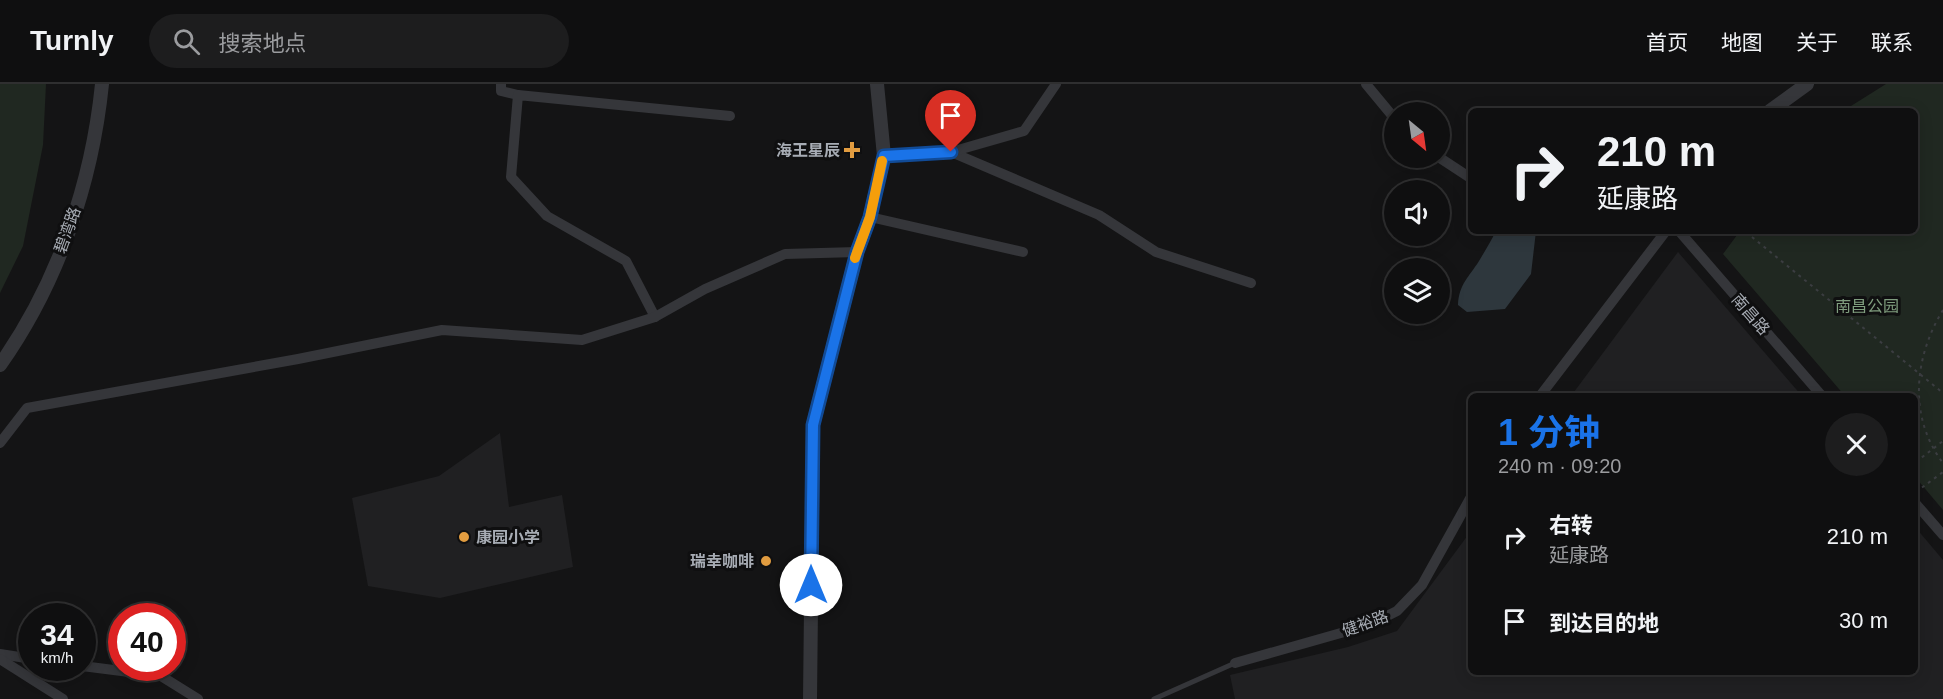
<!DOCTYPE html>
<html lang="zh">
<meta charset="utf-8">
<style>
body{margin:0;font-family:Arial,"Noto Sans SC",sans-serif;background:#1d1d1e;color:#f1f3f6;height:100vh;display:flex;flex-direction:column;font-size:22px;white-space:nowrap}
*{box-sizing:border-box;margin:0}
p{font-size:20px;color:#9b9c9f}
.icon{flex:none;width:33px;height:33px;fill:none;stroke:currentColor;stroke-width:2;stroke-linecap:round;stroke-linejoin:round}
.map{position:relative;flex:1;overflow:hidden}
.sheet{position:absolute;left:1468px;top:309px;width:450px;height:282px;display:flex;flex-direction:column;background:#0f0f10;border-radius:9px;box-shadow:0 3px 15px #0003,0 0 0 2px #2f2f30}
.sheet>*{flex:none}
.guide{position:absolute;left:1468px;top:24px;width:450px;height:126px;border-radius:9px;box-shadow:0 3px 15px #0003,0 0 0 2px #2f2f30;background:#0f0f10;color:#f1f3f6;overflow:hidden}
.needle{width:39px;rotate:151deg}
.fabs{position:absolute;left:1384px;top:18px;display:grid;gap:12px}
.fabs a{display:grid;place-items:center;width:66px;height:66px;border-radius:50%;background:#0f0f10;box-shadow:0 3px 15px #0003,0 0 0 2px #2f2f30;font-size:30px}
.speed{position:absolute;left:18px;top:519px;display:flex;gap:12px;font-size:30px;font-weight:700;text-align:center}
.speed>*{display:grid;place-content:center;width:78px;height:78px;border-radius:50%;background:#0f0f10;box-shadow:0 3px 15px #0003,0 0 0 2px #2f2f30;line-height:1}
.speed small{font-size:15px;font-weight:400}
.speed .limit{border:9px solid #d22;background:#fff;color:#111}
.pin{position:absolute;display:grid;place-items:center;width:51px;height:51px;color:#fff;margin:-62px -26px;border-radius:50% 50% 50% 0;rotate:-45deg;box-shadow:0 0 6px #0007}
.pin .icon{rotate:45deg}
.me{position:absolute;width:66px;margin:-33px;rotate:0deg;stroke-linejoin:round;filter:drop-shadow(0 0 4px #0008)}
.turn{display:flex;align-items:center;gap:21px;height:126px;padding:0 30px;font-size:27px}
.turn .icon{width:78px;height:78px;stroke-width:2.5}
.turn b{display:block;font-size:42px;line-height:51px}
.round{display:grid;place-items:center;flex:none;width:63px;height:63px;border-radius:32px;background:#1d1d1e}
.overview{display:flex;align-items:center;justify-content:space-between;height:102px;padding:0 30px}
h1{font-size:36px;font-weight:700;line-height:45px;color:#1a73e8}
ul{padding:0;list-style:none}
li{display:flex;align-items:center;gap:18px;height:84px;padding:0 30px}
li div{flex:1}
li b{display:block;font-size:22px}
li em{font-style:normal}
header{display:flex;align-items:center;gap:36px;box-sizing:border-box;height:84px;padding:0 30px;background:#0f0f10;border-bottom:2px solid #2f2f30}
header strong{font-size:28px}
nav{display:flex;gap:33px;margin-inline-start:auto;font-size:21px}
.search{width:420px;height:54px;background:#1d1d1e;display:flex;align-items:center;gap:15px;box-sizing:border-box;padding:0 21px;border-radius:33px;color:#9b9c9f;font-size:22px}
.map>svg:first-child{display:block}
.built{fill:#202022}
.green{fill:#202821}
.water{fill:#2e373d}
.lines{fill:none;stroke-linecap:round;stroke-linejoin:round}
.path{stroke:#3b3d41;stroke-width:2;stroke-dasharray:3 4.5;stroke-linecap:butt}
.service{stroke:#35363a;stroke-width:5}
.minor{stroke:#35363a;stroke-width:10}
.tertiary{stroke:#35363a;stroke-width:14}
.route-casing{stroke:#114b97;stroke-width:15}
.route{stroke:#1a73e8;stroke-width:10}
.slow{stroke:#f59e0b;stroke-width:10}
.poi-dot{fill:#e19c40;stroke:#0f0f10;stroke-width:2}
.labels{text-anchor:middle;stroke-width:6;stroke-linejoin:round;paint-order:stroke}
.poi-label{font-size:16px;font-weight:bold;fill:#a7acb4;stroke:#0f0f10;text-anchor:end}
.street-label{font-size:16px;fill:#a7acb4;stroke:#0f0f10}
.park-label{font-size:16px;fill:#809e7f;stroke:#0f0f10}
</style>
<header>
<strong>Turnly</strong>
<div class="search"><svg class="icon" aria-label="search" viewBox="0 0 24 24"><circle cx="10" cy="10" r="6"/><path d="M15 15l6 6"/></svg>搜索地点</div>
<nav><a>首页</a><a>地图</a><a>关于</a><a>联系</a></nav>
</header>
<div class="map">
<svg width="1943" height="615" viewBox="0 0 1943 615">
<rect width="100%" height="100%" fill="#141415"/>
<g class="built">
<path d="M 1678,168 L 1802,312 L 1571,312 Z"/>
<path d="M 500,349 L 509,423 L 562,411 L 573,483 L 440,514 L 368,502 L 352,414 L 439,392 Z"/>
<path d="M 1916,444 L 1943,476 L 1943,615 L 1235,615 L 1230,591 L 1348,563 L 1397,547 L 1471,447 L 1472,588 L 1916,588 Z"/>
</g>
<g class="green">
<path d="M 0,0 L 46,0 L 43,61 L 23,162 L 0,209 Z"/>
<path d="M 1886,0 L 1943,0 L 1943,426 L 1916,394 L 1916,312 L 1845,312 L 1723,170 L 1740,147 L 1916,147 L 1916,27 L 1843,27 Z"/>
</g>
<path class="water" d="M 1496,147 L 1536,147 L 1531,190 L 1505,225 L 1467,228 L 1458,221 C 1459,200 1469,193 1479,177 C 1485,167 1491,157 1496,147 Z"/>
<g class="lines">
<g class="path">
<path d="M 1752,153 L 1943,309"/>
<path d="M 1943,226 C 1914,273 1908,333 1943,379"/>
<path d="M 1916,378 L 1943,357"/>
<path d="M 1916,408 L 1943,388"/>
</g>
<path class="service" d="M 1154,615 L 1235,579"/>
<g class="minor">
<path d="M 501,0 L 501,7 L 518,11"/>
<path d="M 1366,0 L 1395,35"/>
<path d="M 951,68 L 1099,131 L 1156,168 L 1251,199"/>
<path d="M 884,72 L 951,68 L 1024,47 L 1056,0"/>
<path d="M 1440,74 L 1472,95"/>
<path d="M 870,133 L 1023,168"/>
<path d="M 1679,147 L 1822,312"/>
<path d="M 655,233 L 626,177 L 547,132 L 511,93 L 518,11 L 730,32"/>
<path d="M 1540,312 L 1666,147"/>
<path d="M 0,359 L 27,324 L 298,275 L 442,246 L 582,256 L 655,233 L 705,205 L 785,170 L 857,168"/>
<path d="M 1916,420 L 1943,451"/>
<path d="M 0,570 L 32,575"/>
<path d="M 0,575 L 63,615"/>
<path d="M 1235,579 L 1369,541 L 1397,527 L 1422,501 L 1472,411"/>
<path d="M 82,582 L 161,592 L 198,615"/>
</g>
<g class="tertiary">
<path d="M 1770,27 L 1807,0"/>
<path d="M 0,281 C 58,199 92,99 102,0"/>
<path d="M 810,615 L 813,341 L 857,168 L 870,133 L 884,72 L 877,0"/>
</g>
</g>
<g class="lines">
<defs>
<path id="route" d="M 811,501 L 813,341 L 857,168 L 870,133 L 884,72 L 951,68"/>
</defs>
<use href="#route" class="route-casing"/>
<use href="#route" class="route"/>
<path class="slow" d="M 855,174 L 870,133 L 882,77"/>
</g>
<g class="poi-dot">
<path d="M849 57h6v6h6v6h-6v6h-6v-6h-6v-6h6z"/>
<circle cx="464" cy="453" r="6"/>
<circle cx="766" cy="477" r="6"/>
</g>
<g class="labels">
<g class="poi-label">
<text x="840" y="72">海王星辰</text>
<text x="476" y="459" text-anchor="start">康园小学</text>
<text x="754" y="483">瑞幸咖啡</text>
</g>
<g class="street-label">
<text transform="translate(67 146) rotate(-70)" y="6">碧湾路</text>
<text transform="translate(1751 230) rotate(49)" y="6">南昌路</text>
<text transform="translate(1365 539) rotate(-20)" y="6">健裕路</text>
</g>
<g class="park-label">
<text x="1867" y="228">南昌公园</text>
</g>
</g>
</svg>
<div class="fabs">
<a><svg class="needle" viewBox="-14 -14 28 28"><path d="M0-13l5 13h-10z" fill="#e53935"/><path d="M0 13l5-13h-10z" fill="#9b9c9f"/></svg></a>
<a><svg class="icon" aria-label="sound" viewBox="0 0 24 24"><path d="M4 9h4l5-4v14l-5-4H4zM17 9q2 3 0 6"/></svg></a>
<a><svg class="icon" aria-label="layers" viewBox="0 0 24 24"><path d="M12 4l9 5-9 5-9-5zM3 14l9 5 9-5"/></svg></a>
</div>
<div class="speed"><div>34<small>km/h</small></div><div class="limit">40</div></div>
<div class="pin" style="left:951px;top:68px;background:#d93025"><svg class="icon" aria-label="arrive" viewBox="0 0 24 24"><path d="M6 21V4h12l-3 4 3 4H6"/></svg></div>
<svg class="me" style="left:811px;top:501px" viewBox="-20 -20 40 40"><circle r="19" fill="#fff"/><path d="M0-13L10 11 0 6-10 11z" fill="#1a73e8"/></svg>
<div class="guide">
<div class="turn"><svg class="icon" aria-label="right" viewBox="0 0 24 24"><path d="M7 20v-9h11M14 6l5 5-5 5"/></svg><div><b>210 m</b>延康路</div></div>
</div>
<section class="sheet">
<div class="overview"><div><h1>1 分钟</h1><p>240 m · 09:20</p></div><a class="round"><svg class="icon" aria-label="close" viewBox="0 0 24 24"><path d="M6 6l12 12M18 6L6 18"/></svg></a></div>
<ul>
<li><svg class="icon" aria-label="right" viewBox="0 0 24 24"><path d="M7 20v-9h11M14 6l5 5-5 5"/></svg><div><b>右转</b><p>延康路</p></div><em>210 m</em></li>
<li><svg class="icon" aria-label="arrive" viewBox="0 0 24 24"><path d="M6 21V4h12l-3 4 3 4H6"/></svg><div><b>到达目的地</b></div><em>30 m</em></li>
</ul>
</section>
</div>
